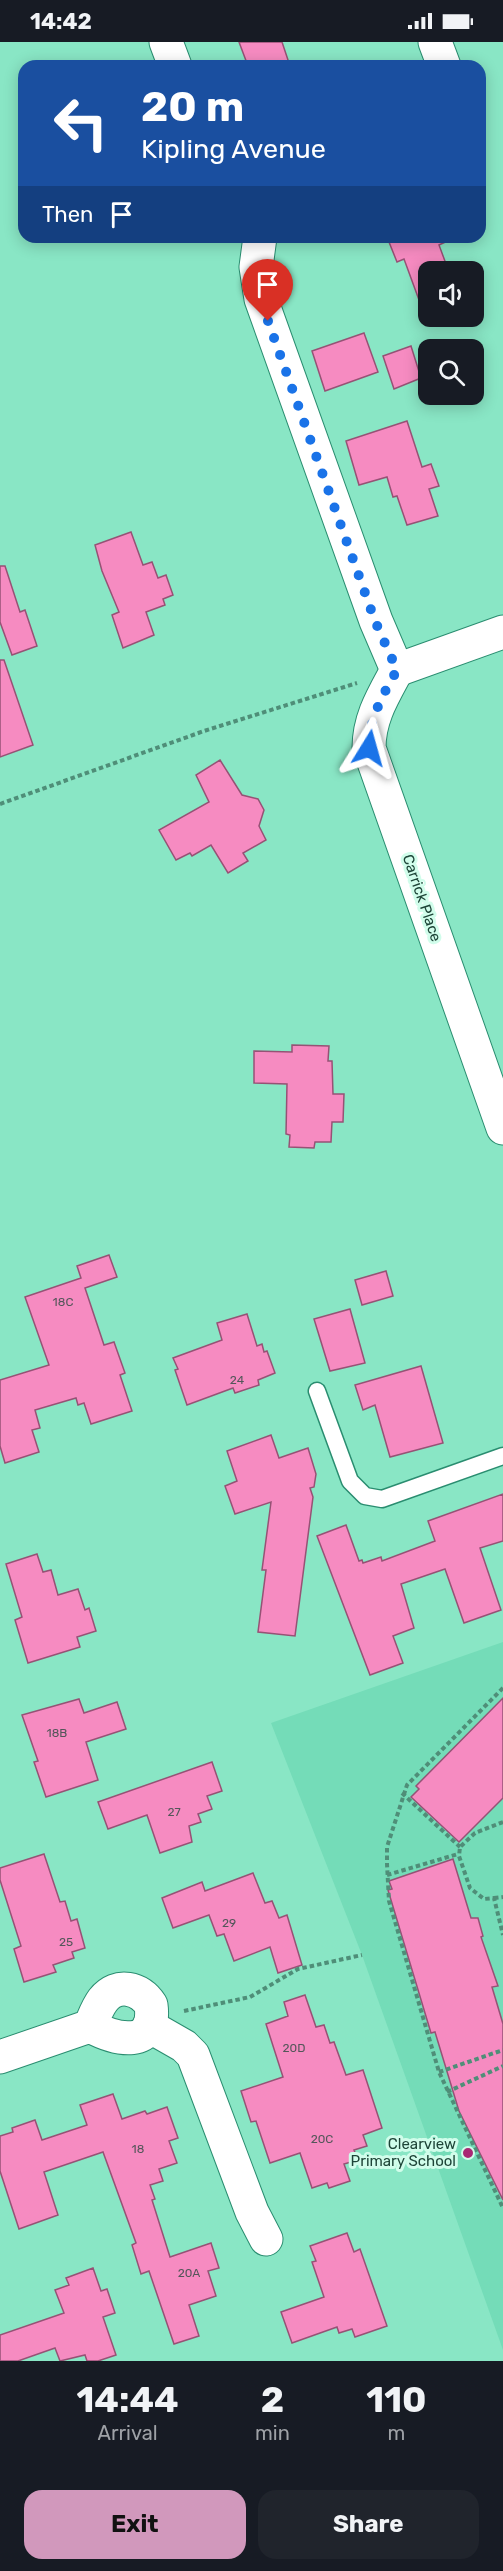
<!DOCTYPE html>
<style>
body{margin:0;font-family:Rubik,sans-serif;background:#20242c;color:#f1f3f6;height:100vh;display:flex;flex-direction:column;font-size:22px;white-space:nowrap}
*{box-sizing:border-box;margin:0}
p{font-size:20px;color:#9ea1a6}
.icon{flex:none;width:33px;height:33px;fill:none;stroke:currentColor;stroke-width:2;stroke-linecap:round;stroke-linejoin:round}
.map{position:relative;height:2319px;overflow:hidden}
.panel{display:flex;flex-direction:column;background:#171b24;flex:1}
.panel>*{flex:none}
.guide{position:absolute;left:18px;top:18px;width:468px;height:183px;border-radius:18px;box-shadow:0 3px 15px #0003;background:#1a4fa0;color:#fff;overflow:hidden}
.buttons{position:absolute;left:418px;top:219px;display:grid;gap:12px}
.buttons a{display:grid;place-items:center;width:66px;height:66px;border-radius:12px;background:#171b24;box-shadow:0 3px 15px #0003;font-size:30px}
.pin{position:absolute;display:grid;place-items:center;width:51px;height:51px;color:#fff;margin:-62px -26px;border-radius:50% 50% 50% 0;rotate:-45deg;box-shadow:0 0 6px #0007}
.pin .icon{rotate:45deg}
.me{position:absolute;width:66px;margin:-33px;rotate:8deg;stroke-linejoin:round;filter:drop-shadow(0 0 4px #0008)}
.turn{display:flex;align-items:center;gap:21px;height:126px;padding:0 24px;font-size:27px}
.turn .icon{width:78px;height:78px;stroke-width:2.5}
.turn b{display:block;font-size:42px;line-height:51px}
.then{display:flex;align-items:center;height:57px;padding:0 24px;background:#0003;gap:12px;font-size:22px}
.eta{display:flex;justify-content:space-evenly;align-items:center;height:102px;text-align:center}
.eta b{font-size:36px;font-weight:700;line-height:42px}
.button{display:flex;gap:12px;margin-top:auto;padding:12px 24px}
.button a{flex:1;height:69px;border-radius:18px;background:#d198bc;color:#111;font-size:24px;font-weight:700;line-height:69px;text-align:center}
.button a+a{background:#20242c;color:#f1f3f6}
.status{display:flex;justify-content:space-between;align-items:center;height:42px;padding:0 30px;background:#171b24;direction:ltr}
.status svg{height:16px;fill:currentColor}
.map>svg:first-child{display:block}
.built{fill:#74dcb8}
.building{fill:#f68bc1;stroke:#965275;stroke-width:1.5}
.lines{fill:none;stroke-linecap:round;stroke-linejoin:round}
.service-casing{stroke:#2a8d70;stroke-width:19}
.minor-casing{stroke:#2a8d70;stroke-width:35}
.path{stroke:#4f8e78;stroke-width:4;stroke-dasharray:4.5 3;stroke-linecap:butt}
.service{stroke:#fff;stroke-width:16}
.minor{stroke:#fff;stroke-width:33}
.route{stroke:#1a73e8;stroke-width:10;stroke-dasharray:0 18}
.poi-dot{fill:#a92874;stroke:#d1fdeb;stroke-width:2}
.labels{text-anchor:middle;stroke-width:6;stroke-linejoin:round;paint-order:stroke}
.number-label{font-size:12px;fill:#54565a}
.street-label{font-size:15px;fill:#1e4538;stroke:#d1fdeb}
.poi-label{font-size:15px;fill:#1e4538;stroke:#d1fdeb;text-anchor:end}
</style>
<div class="status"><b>14:42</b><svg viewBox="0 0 49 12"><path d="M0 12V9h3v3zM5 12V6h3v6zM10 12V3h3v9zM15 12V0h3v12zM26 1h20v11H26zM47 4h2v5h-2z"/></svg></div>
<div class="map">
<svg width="503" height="2319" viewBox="0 0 503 2319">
<rect width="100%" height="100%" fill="#89e6c5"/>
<path class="built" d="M 503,1600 L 503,2308 L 362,1913 L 271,1681 Z"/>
<g class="building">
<path d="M 239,0 L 282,0 L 290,24 L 248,24 Z"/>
<path d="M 387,195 L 456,195 L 439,203 L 449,230 L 429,230 L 429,277 L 426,277 L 404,217 L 397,220 Z"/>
<path d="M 364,291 L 378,330 L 325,349 L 312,309 Z"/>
<path d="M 411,304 L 421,336 L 394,347 L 383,314 Z"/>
<path d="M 407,379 L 422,425 L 431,422 L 439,444 L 429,447 L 438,474 L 407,483 L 397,454 L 393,455 L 387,435 L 359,443 L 346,399 Z"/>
<path d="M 131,490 L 143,523 L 152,520 L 158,536 L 166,533 L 173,553 L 163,557 L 165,563 L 146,570 L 154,593 L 123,606 L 112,573 L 119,570 L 102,529 L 95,503 Z"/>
<path d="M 0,524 L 5,524 L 20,570 L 25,568 L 37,604 L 12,613 L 0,580 Z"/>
<path d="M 0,618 L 4,618 L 33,703 L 0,715 Z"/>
<path d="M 220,718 L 242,753 L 258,757 L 264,768 L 259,784 L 266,798 L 243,811 L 248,819 L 228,831 L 211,803 L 192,814 L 190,811 L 176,818 L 159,788 L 209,760 L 196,733 Z"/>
<path d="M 292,1003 L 329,1004 L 328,1019 L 332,1019 L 333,1052 L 344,1052 L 343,1080 L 332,1080 L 331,1100 L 315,1100 L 314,1106 L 289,1105 L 290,1093 L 286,1092 L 287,1042 L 254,1041 L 254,1009 L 292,1010 Z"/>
<path d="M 109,1213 L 117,1235 L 85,1246 L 104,1303 L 114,1300 L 125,1331 L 120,1333 L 132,1369 L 91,1382 L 84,1361 L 78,1363 L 76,1356 L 35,1368 L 40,1386 L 32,1388 L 39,1410 L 5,1421 L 0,1404 L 0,1338 L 49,1323 L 25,1255 L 81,1236 L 77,1224 Z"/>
<path d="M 386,1229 L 393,1254 L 362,1263 L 355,1238 Z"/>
<path d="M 350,1267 L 365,1321 L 330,1329 L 314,1277 Z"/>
<path d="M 247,1272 L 257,1304 L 262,1302 L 264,1310 L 267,1309 L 275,1331 L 258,1338 L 259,1343 L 235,1351 L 233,1346 L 187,1363 L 175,1328 L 178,1327 L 173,1316 L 222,1298 L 217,1281 Z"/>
<path d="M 421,1324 L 443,1401 L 390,1415 L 375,1363 L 363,1368 L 355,1343 Z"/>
<path d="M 271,1393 L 279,1416 L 308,1406 L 316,1432 L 314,1445 L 310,1446 L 313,1455 L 295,1594 L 258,1590 L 266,1528 L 262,1528 L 271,1460 L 235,1472 L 225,1444 L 237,1439 L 227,1409 Z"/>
<path d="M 503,1452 L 503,1499 L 480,1506 L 501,1568 L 464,1581 L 445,1527 L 401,1542 L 414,1586 L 393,1594 L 403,1621 L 370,1633 L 317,1494 L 346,1483 L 359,1519 L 362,1518 L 363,1521 L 381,1515 L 382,1519 L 435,1499 L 428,1479 Z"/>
<path d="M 37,1512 L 43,1530 L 51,1528 L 58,1553 L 78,1547 L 85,1568 L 89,1566 L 96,1589 L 77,1595 L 80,1605 L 28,1621 L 15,1578 L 22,1575 L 6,1522 Z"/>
<path d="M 503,1656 L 503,1756 L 459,1800 L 411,1755 L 419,1747 L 416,1744 Z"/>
<path d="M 79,1657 L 84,1671 L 117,1660 L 126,1687 L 86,1700 L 98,1738 L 46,1755 L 34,1720 L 38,1719 L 22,1673 Z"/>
<path d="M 212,1720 L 222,1749 L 207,1754 L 212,1767 L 198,1772 L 201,1780 L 189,1784 L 192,1800 L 160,1811 L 147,1773 L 108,1787 L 98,1760 Z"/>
<path d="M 44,1812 L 60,1860 L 65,1859 L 71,1879 L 77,1877 L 85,1906 L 72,1910 L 74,1916 L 53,1923 L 56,1930 L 24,1940 L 14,1907 L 21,1904 L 0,1838 L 0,1826 Z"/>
<path d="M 453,1817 L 471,1876 L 478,1876 L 483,1894 L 481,1895 L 498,1944 L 492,1945 L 503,1982 L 503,2158 L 459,2069 L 435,1990 L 431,1991 L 388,1848 L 392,1847 L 389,1839 Z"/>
<path d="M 253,1831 L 265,1861 L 272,1859 L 279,1876 L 287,1873 L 302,1923 L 278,1931 L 270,1905 L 234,1919 L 224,1892 L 217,1894 L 209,1873 L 173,1886 L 162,1856 L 202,1840 L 205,1849 Z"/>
<path d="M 305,1953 L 316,1985 L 324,1983 L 330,2001 L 334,2000 L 346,2033 L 363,2028 L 382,2086 L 363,2093 L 367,2104 L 354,2108 L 358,2118 L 344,2122 L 350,2139 L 329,2146 L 327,2141 L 312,2146 L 300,2111 L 270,2121 L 256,2079 L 251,2080 L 241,2049 L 283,2035 L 266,1982 L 288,1974 L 284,1960 Z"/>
<path d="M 113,2052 L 122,2077 L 145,2069 L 147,2072 L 167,2065 L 178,2096 L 169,2099 L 177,2121 L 159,2127 L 163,2139 L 150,2143 L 155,2157 L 152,2158 L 170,2215 L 211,2201 L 219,2226 L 208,2229 L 216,2254 L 189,2263 L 199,2294 L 174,2302 L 149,2229 L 141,2232 L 132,2203 L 136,2201 L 103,2110 L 44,2130 L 58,2173 L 19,2187 L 0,2129 L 0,2094 L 13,2090 L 12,2086 L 35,2078 L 42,2098 L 87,2083 L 80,2063 Z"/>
<path d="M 347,2191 L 354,2210 L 360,2207 L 387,2284 L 355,2295 L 352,2287 L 339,2291 L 337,2285 L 292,2301 L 281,2270 L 324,2255 L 312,2220 L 316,2219 L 310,2204 Z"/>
<path d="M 93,2226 L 101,2249 L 107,2247 L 115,2271 L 103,2275 L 116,2313 L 98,2319 L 87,2319 L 85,2313 L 60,2319 L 55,2306 L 18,2319 L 0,2319 L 0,2293 L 64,2271 L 55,2248 L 69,2243 L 66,2236 Z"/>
</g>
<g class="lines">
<defs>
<path id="service" d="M 317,1349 L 350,1439 L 365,1454 L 382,1457 L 503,1414"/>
<g id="minor">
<path d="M 166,0 L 175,24"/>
<path d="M 435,0 L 444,24"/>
<path d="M 260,195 L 256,225 L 261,257 L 376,579 L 397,628"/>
<path d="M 397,628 C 383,654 369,676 369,706 L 503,1086"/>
<path d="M 397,628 L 503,590"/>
<path d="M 149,1984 L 184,2004 L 193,2013 L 252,2170 L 266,2197"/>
<path d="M 0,2015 L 90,1984 C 94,1975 97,1966 103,1958 C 117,1940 140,1946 151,1963 C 157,2008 116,1998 90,1984"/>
</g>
</defs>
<use href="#service" class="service-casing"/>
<use href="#minor" class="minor-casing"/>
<g class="path">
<path d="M 0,762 L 204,689 L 357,641"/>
<path d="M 503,1646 L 407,1743 L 387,1805 L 387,1822 L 389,1859 L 439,2030 L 503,2166"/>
<path d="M 402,1751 L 460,1805"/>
<path d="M 503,1780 L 475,1791 L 460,1805 L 459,1814 L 470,1846 L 484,1857 L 494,1856 L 503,1893"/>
<path d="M 387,1833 L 458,1812"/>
<path d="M 494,1856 L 503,1855"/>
<path d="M 184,1969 L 250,1955 L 298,1927 L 362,1913"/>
<path d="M 439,2030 L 503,2008"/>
<path d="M 447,2050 L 503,2024"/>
</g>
<use href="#service" class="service"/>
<use href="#minor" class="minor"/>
</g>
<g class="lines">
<path class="route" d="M 268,279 L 375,579 L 397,628 C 383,653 369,676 369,706"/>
</g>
<circle class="poi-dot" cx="468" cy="2111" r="6"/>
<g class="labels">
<g class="number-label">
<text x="63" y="1264">18C</text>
<text x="237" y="1342">24</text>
<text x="57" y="1695">18B</text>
<text x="174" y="1774">27</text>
<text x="229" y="1885">29</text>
<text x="66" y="1904">25</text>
<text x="294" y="2010">20D</text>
<text x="322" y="2101">20C</text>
<text x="138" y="2111">18</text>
<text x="189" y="2235">20A</text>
</g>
<g class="street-label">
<text transform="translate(422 856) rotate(71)" y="5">Carrick Place</text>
</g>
<g class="poi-label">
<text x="456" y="2107">Clearview<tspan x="456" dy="17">Primary School</tspan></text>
</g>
</g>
</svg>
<div class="buttons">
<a><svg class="icon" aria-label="sound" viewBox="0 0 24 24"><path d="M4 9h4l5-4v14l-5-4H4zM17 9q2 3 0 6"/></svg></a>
<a><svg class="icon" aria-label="search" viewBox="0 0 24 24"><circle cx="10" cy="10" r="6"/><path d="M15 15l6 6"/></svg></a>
</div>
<div class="pin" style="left:268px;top:279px;background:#d93025"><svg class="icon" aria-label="arrive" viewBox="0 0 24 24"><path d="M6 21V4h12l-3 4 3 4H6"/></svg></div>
<svg class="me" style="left:369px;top:706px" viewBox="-20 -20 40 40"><path d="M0-17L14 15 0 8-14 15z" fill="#1a73e8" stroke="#fff" stroke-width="4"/></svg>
<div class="guide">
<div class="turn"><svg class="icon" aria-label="left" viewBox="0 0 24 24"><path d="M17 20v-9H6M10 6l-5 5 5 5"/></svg><div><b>20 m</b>Kipling Avenue</div></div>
<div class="then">Then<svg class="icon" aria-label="arrive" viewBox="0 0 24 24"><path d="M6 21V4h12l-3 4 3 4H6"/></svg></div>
</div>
</div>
<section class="panel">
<div class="eta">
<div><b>14:44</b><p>Arrival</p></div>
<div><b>2</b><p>min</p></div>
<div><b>110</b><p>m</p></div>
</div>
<div class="button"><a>Exit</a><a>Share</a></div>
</section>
